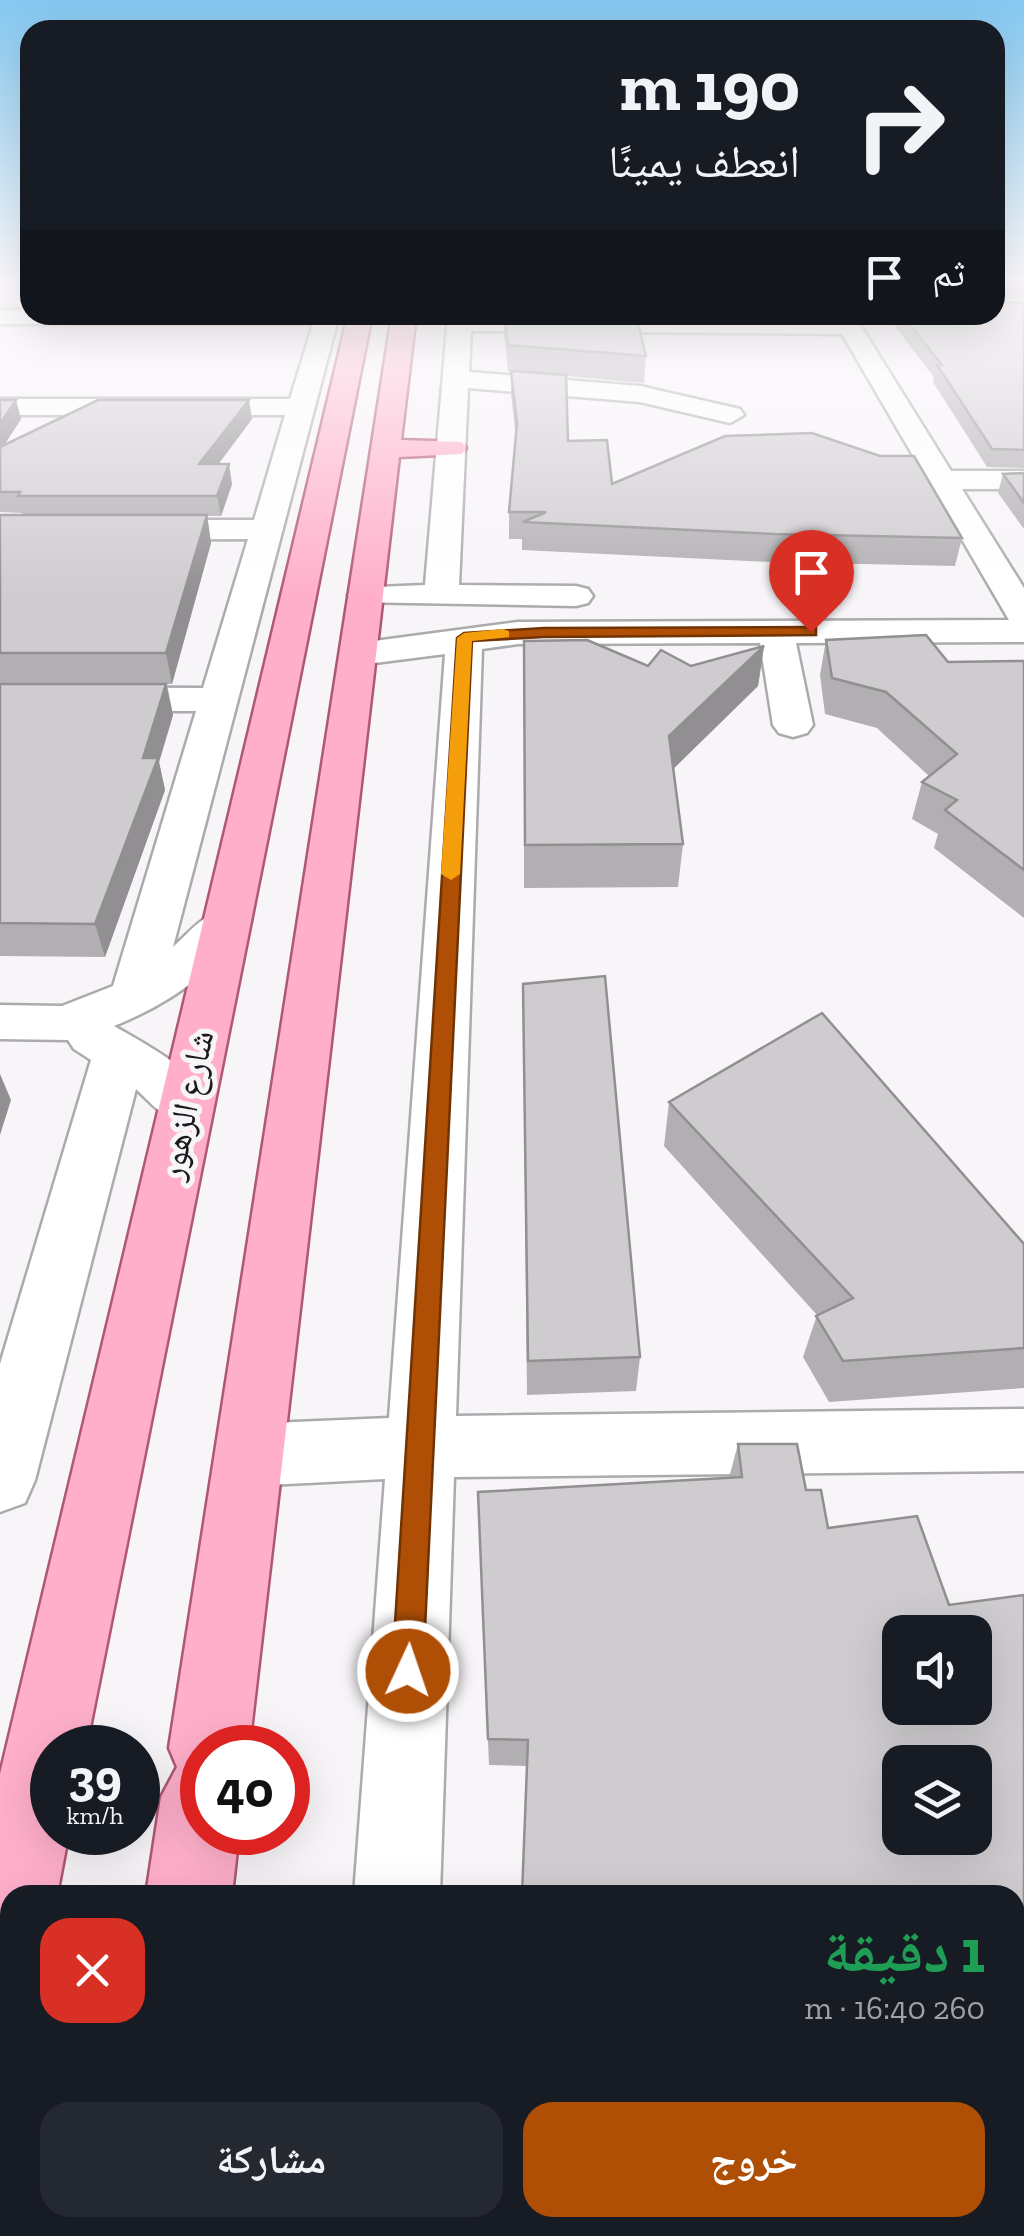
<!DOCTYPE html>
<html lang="ar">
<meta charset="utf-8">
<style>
body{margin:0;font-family:"Zilla Slab","Noto Naskh Arabic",serif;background:#242831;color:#f1f3f6;direction:rtl;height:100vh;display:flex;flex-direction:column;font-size:38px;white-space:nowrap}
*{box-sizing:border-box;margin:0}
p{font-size:32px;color:#9ea1a6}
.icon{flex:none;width:55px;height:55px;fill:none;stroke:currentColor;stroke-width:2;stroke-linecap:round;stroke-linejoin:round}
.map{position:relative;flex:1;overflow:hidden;direction:ltr}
.panel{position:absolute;left:0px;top:1885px;width:1025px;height:352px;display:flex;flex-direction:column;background:#171b24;border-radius:30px 30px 0 0;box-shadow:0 10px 40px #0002;direction:rtl}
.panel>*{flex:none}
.hud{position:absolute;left:20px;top:20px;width:985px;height:305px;border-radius:30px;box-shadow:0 10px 40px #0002;direction:rtl;background:#171b24;color:#f1f3f6;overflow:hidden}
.tools{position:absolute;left:882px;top:1615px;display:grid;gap:20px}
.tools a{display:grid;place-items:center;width:110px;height:110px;border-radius:20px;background:#171b24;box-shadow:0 10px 40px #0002;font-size:50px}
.speed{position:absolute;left:30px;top:1725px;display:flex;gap:20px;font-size:50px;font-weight:700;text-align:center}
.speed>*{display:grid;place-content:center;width:130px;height:130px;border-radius:50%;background:#171b24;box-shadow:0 10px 40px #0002;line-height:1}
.speed small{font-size:25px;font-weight:400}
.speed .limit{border:15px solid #d22;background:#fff;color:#111}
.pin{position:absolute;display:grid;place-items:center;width:85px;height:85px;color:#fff;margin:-102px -42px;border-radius:50% 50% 50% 0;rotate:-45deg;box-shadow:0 0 10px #0007}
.pin .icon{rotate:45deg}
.me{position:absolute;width:110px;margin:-55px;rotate:3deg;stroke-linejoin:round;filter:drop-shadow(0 0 8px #0008)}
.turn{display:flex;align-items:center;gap:35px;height:210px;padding:0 40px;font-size:45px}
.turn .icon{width:130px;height:130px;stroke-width:2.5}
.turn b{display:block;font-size:70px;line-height:85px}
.then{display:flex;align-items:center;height:95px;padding:0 40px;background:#0003;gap:20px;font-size:38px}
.round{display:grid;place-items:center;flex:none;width:105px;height:105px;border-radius:30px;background:#242831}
.summary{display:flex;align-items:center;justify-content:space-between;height:170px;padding:0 40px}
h1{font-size:60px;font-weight:800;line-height:75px;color:#1e9e55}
.cta{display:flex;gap:20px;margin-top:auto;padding:20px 40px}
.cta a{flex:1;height:115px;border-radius:30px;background:#af4f05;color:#fff;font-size:40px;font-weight:800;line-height:115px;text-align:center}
.cta a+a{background:#242831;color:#f1f3f6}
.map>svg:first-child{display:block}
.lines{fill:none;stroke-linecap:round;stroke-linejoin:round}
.minor-casing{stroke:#acaaad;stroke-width:5}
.major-casing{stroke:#af5876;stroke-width:5}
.minor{fill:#fff;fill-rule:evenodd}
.major{fill:#ffafca;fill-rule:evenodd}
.wall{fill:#b2afb2}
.shaded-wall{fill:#918f91}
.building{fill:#cfcccf;stroke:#918f91;stroke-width:2.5;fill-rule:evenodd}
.route{fill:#af4f05;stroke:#723303;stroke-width:2.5}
.slow{fill:#f59e0b}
.labels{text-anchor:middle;stroke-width:10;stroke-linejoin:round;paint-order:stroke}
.street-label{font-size:35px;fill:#1a191b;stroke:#f8f5f8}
</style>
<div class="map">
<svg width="1024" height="2236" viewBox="0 0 1024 2236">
<rect width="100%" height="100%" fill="#f8f5f8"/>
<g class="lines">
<defs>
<g id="minor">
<path d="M 0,310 L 30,310 L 30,315 L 339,315 L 173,947 C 196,927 208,905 241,913 L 248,924 C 216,972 166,1005 114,1026 C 150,1047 191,1067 213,1105 L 205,1119 C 172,1129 159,1111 136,1089 L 35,1480 L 25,1503 L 0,1512 L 0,1364 L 91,1060 L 74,1049 L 68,1040 L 0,1039 L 0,1005 L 62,1006 L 113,986 L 196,711 L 0,711 L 0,687 L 203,688 L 248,539 L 0,540 L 0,520 L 254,520 L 285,415 L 0,415 L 0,399 L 290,399 L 313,324 L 0,324 Z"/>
<path d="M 448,315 L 833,320 L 830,315 L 854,315 L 951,471 L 1024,471 L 1024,489 L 962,489 L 1024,588 L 1024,642 L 796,643 L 813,725 L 807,733 L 793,737 L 779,733 L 773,725 L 760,643 L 518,644 L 482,649 L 456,1416 L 1024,1409 L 1024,1471 L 454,1477 L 440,1895 L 354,1895 L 385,1479 L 249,1486 L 225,1477 L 215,1455 L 225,1433 L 249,1424 L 389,1418 L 445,654 L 359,665 L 346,662 L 341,654 L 346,646 L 359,643 L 518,622 L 1009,620 L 842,334 L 471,331 L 469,372 L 640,386 L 740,409 L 744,415 L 730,423 L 640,402 L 468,388 L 459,585 L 576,586 L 588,589 L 593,596 L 588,603 L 576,606 L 353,602 L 348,595 L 353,588 L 425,585 Z"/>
<path d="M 1024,2181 L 1024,2236 L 854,2236 L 858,2228 L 1015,2228 L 1015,2182 Z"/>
<path d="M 332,2228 L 430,2228 L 431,2236 L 331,2236 Z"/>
</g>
<g id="major">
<path d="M 348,315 L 372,315 L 86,1748 L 52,1748 L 52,1832 L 69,1832 L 57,1895 L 10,1895 L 10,2001 L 0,2005 L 0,1774 Z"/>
<path d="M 392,315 L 416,315 L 401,440 L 462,442 L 466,448 L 462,454 L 399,457 L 249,1748 L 202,1748 L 202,1832 L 239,1832 L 232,1895 L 146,1895 L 161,1797 L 177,1767 L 169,1748 Z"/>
<path d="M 56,2228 L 162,2228 L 159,2236 L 52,2236 Z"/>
</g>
</defs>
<use href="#minor" class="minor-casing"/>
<use href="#major" class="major-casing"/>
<use href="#minor" class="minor"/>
<use href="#major" class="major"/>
</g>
<g class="wall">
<rect x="995" y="282" width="29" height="17"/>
<path d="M 1024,303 L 1024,468 L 987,467 L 933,382 L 934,377 L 886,315 L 995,315 Z"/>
<path d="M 504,315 L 646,356 L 644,383 L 566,376 L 568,441 L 612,484 L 962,538 L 955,566 L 770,562 L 522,550 L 522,539 L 509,539 L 509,512 L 516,438 L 511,395 L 511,372 L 508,371 L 504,335 Z"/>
<path d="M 0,400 L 21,419 L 4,445 L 252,419 L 218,464 L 232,484 L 221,516 L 207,516 L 211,543 L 172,684 L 167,684 L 173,715 L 159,762 L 165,790 L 105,957 L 0,956 L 0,515 L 23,515 L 22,513 L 0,512 Z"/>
<path d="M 1024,473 L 1024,529 L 998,493 L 1003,474 Z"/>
<path d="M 826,640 L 948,662 L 1024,661 L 1024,918 L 934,848 L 938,834 L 912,819 L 922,782 L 929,776 L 877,728 L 825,714 L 820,675 Z"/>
<path d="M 524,641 L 648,666 L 691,666 L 764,646 L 758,686 L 673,769 L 683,844 L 678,887 L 524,888 Z"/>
<path d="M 523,984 L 640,1357 L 636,1391 L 527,1395 Z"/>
<path d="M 669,1102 L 1024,1244 L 1024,1388 L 829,1402 L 803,1357 L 817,1315 L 664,1146 Z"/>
<path d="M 738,1444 L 806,1490 L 828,1528 L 949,1605 L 1024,1595 L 1024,2085 L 1015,2085 L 1015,1895 L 527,1766 L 489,1765 L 478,1492 L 729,1478 Z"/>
</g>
<g class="shaded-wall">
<path d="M 16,400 L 21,419 L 0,452 L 0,424 Z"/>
<path d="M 249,400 L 252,419 L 203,485 L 199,464 Z"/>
<path d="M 229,464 L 232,484 L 221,516 L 217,496 Z"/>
<path d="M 207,515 L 211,543 L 172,684 L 166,653 Z"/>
<path d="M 764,646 L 758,686 L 665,777 L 669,736 Z"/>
<path d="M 166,684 L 173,715 L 159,762 L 165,790 L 105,957 L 95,924 L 143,758 Z"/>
<path d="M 0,1074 L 11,1100 L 0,1135 Z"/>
</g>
<g class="building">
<path d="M 995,282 L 1024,282 L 1024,284 L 996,284 L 995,288 Z"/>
<path d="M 995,302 L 1024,303 L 1024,450 L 992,449 L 937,365 L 942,365 L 902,315 L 995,315 Z"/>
<path d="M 504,315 L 636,315 L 646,356 L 508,345 Z"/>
<path d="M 511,371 L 566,375 L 568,441 L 607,440 L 612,484 L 725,436 L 812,433 L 880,456 L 914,456 L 962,538 L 774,534 L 523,522 L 546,512 L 509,512 L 517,423 Z"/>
<path d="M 0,400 L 16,400 L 0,424 Z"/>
<path d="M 98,400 L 249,400 L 199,464 L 229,464 L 217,496 L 18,496 L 20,492 L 0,492 L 0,447 Z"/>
<path d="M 1024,473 L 1024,503 L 1003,474 Z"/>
<path d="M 0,515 L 207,515 L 166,653 L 0,653 Z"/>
<path d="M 926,635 L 948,662 L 1024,661 L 1024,870 L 945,810 L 957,800 L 922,782 L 957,754 L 886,692 L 832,678 L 826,640 Z"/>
<path d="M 587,640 L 648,666 L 661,650 L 691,666 L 764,646 L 669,736 L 683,844 L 525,845 L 524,641 Z"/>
<path d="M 0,684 L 166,684 L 143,758 L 158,758 L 95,924 L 0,923 Z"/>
<path d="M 605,976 L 640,1357 L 528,1361 L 523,984 Z"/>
<path d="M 822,1013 L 1024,1244 L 1024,1348 L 843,1361 L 816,1316 L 853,1298 L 669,1102 Z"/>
<path d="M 738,1444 L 797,1444 L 806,1490 L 821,1490 L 828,1528 L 917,1516 L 949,1605 L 1024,1595 L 1024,2072 L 1015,2072 L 1015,1895 L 522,1895 L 528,1740 L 488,1739 L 478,1492 L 742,1477 ZM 900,1632 L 975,1632 L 975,1708 L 900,1708 ZM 900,1762 L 975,1762 L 975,1838 L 900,1838 Z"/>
</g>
<linearGradient id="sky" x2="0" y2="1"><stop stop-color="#84c8f1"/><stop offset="0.47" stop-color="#fcfafc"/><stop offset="1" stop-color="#fcfafc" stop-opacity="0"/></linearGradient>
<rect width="1024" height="595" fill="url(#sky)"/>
<path class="route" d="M 811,627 L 816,628 L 816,635 L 544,637 L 472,641 L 423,1671 L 419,1682 L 408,1687 L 396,1682 L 392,1671 L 457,638 L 464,633 L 544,628 Z"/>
<path class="slow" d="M 503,629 L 509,631 L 509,637 L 472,641 L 460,874 L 451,880 L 441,874 L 457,638 L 464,633 Z"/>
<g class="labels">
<g class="street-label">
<text transform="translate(186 1105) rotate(-78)" y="12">شارع الزهور</text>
</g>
</g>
</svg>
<div class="tools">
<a><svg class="icon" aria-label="sound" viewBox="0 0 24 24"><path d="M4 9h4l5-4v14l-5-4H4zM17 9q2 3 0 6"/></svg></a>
<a><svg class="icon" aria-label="layers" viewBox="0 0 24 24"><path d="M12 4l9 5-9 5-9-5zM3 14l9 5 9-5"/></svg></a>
</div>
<div class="speed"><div>39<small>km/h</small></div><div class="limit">40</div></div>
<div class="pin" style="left:811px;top:632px;background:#d93025"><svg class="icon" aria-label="arrive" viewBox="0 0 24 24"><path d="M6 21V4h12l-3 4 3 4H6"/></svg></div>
<svg class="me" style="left:408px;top:1671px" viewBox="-20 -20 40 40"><circle r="17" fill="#af4f05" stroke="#fff" stroke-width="3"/><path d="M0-11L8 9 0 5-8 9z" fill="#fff"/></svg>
<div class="hud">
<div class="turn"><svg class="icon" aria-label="right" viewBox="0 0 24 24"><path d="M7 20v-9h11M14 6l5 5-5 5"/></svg><div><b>190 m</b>انعطف يمينًا</div></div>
<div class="then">ثم<svg class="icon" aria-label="arrive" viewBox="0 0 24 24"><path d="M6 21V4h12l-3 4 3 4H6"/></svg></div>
</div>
<section class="panel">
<div class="summary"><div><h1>1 دقيقة</h1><p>260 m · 16:40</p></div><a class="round" style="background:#d93025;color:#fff"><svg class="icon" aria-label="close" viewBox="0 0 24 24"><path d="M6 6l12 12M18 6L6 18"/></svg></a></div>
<div class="cta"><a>خروج</a><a>مشاركة</a></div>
</section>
</div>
